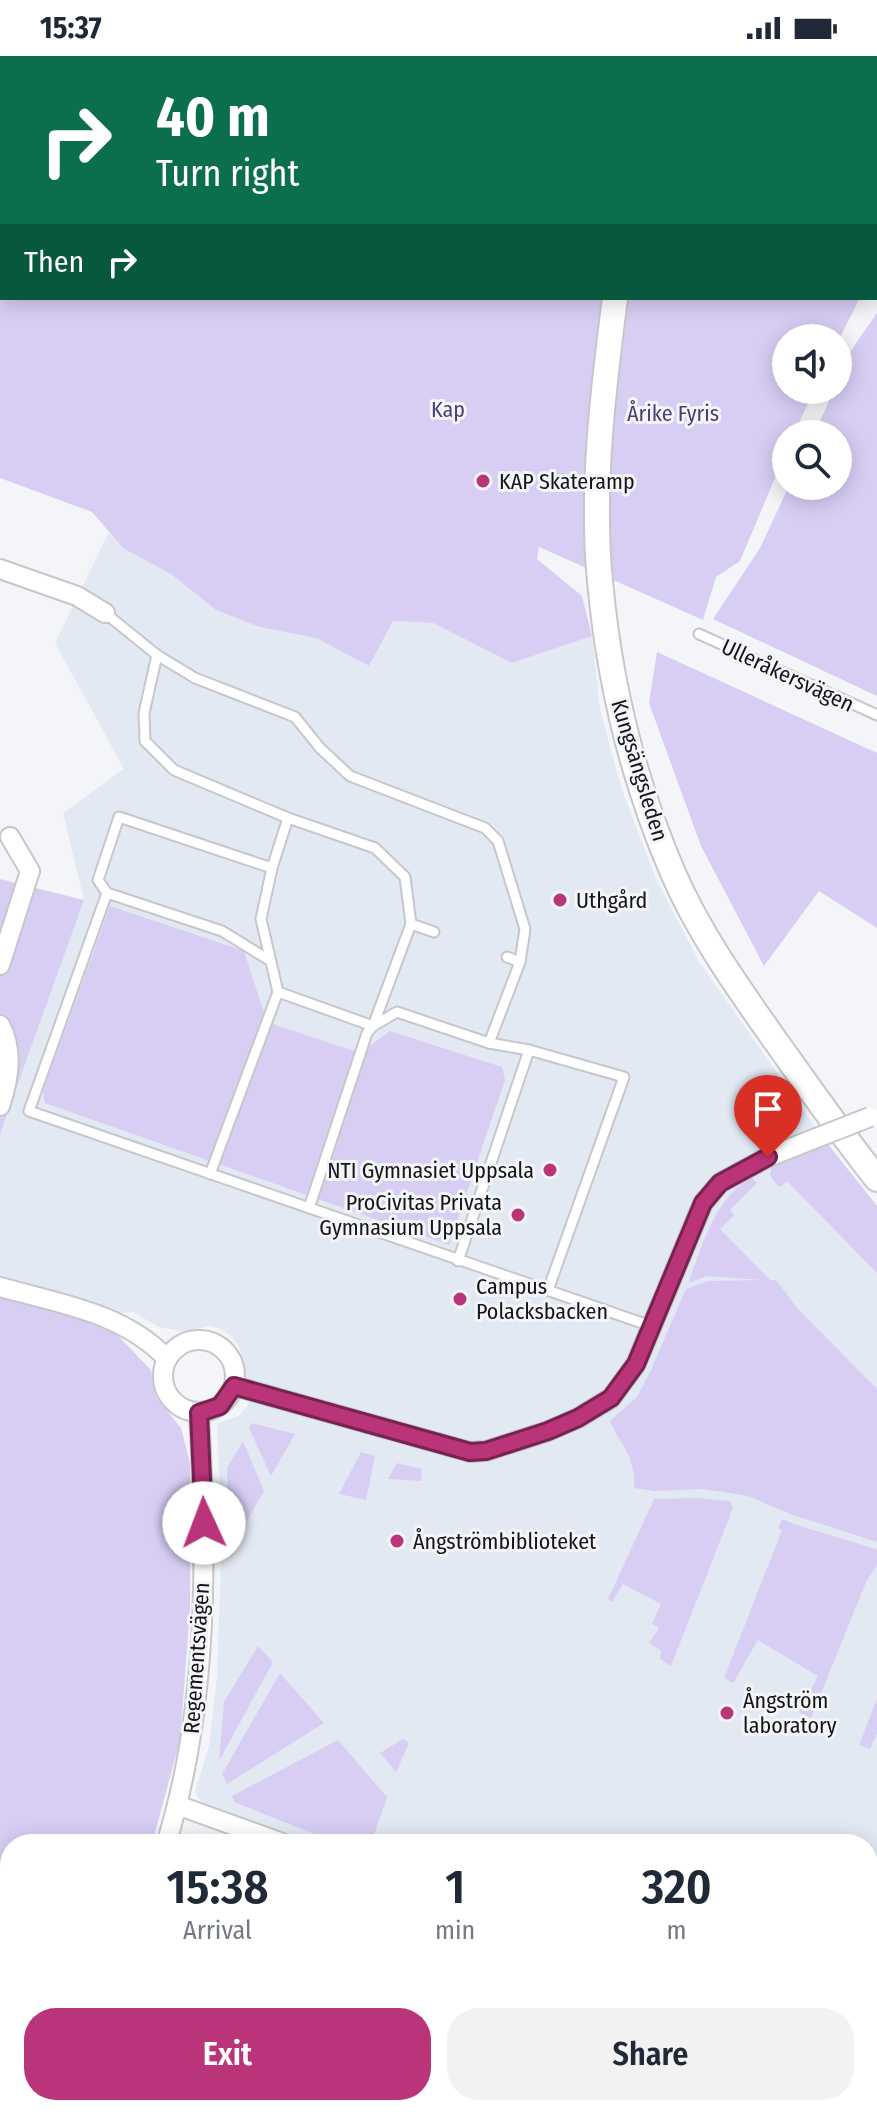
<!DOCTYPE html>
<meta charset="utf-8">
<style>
body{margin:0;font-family:"Fira Sans Condensed",sans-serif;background:#f2f2f3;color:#1f2937;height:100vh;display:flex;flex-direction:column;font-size:30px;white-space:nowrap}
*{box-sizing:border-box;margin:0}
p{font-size:26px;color:#747a83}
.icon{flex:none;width:44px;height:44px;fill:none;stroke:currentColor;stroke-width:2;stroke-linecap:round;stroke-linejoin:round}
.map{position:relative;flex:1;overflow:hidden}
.sheet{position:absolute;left:0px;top:1778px;width:878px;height:282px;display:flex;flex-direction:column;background:#fff;border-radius:32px 32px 0 0;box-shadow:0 4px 20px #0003}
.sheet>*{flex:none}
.top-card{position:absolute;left:0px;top:0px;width:878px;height:244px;box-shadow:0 4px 20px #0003;background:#0b6e4f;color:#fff;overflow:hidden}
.fabs{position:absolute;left:772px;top:268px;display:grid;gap:16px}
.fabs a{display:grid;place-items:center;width:80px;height:80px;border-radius:50%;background:#fff;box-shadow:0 4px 20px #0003;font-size:40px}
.pin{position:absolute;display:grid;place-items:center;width:68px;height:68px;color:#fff;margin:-82px -34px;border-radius:50% 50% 50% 0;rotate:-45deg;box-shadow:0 0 8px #0007}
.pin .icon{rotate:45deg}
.me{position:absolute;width:88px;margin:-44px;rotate:358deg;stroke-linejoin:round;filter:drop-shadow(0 0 6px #0008)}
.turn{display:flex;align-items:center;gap:28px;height:168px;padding:0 24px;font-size:36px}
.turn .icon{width:104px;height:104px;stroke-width:2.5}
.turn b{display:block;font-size:56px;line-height:68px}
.then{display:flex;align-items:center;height:76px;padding:0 24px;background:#0003;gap:16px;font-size:30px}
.eta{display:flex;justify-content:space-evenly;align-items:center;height:136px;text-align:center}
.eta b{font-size:48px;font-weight:600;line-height:56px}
.button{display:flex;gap:16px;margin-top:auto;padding:16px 24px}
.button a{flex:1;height:92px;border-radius:32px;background:#b93479;color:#fff;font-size:32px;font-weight:600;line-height:92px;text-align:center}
.button a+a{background:#f2f2f3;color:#1f2937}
.status{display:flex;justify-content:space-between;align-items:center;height:56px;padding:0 40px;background:#fff;direction:ltr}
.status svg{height:22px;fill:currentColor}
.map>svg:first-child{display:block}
.built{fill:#e3e9f3}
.green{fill:#d8cef4}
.water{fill:#b1e0f3}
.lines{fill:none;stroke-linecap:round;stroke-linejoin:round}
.lane-casing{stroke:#c5c7cb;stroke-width:13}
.street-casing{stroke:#c5c7cb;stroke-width:22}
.secondary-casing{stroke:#c5c7cb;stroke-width:28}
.lane{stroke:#fff;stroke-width:9}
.street{stroke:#fff;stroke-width:18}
.secondary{stroke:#fff;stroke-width:24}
.street-bridge-casing{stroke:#c5c7cb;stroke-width:22;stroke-linecap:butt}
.street-bridge{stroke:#fff;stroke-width:18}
.route-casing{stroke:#78224f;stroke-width:20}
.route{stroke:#b93479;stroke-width:14}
.poi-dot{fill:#b93479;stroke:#f3f5f9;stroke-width:3}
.labels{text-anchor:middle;stroke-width:6;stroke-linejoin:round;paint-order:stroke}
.park-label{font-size:22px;fill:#4f3e71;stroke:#f3f5f9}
.poi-label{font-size:22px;fill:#151517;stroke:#f3f5f9;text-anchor:start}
.street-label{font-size:22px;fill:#151517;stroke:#f3f5f9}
</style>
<div class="status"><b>15:37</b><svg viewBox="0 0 49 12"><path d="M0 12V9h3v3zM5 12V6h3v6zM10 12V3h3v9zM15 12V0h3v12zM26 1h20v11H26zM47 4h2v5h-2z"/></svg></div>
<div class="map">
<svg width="877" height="2059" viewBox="0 0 877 2059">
<rect width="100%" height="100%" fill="#f3f5f9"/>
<path class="built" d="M 109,476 L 124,493 L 171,518 L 216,554 L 259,571 L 316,582 L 369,610 L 393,565 L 433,567 L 512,607 L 592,580 L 600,653 L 622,734 L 656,823 L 700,907 L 830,1092 L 877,1150 L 877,2016 L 868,2013 L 868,1788 L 285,1788 L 211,1762 L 195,1736 L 209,1690 L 217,1621 L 222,1476 L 217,1367 L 239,1360 L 247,1350 L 252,1339 L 239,1290 L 231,1280 L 221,1273 L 209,1270 L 186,1276 L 159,1271 L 133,1256 L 98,1259 L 0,1231 L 0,1078 L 84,844 L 63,757 L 124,713 L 55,587 Z"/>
<g class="green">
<path d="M 0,0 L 396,0 L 2,3 Z"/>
<path d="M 0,73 L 2,242 L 860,242 L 838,285 L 838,282 L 786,282 L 786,334 L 814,334 L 794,378 L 786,378 L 786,396 L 740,505 L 716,521 L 703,564 L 539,491 L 537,503 L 582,540 L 592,580 L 512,607 L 433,567 L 393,565 L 369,610 L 316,582 L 259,571 L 216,554 L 171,518 L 124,493 L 92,456 L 0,422 Z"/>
<path d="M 877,257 L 877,640 L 713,563 L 760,492 L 789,430 L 838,430 L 838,378 L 814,378 L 834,334 L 838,334 C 838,307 863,278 877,257 Z"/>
<path d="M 657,596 L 877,697 L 877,872 L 819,835 L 764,910 L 701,790 L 649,647 Z"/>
<path d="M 0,823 L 84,844 L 0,1078 Z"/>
<path d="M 110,850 L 244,895 L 267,966 L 360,997 L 390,975 L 502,1011 L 505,1024 L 449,1189 L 45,1047 L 43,1035 Z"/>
<path d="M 827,1087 L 877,1150 L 877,1217 L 787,1125 L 780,1131 C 770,1123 768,1118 773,1107 Z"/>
<path d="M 752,1122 L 757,1127 L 730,1154 L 734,1159 L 720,1173 L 770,1224 L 776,1224 L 798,1253 L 877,1333 L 877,1486 L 790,1458 L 748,1440 L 703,1433 L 655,1435 L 634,1432 C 636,1399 621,1391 610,1365 L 637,1341 L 650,1316 L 686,1233 L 707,1225 L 761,1224 L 707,1220 L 688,1227 C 702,1192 715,1139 752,1122 Z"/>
<path d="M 0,1231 L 98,1259 L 151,1314 L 156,1341 L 181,1372 L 190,1407 L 190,1553 L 180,1684 L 152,1788 L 10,1788 L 10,2050 L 73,2050 L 70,2059 L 0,2059 Z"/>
<path d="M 252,1367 L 295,1378 L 271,1420 L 249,1372 Z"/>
<path d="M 243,1385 L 264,1435 L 230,1495 L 227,1412 Z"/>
<path d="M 361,1396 L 375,1400 L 366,1444 L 339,1438 Z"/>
<path d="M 397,1407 L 422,1413 L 421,1425 L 388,1423 Z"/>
<path d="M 697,1442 L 730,1445 L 733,1452 L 671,1610 L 660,1603 L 661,1595 L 649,1587 L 659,1572 L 652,1568 L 661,1548 L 623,1528 L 612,1546 L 608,1543 L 654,1443 Z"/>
<path d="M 782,1463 C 813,1476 845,1482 877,1494 L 877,1509 L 867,1524 L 811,1662 L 799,1656 L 818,1620 L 758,1584 L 733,1627 L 724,1622 L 782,1474 L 778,1472 Z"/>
<path d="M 258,1590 L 273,1606 L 219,1705 L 224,1646 Z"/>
<path d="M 280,1617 L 324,1667 L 227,1728 L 222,1718 Z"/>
<path d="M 877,1643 L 877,1677 L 870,1693 L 859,1689 Z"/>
<path d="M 403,1683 L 409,1687 L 396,1716 L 380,1697 Z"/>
<path d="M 338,1684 L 387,1741 L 371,1788 L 339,1788 L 234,1746 L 232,1740 Z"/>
<path d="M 868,2038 L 877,2041 L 877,2059 L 100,2059 L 103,2050 L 868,2050 Z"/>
</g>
<path class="water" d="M 396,0 L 877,0 L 877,76 L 876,2 L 346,2 Z"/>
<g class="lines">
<defs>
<g id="lane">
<path d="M 105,557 L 157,599 L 195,622 L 295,661 L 320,692 L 350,720 L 485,772 L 498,785 L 525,873 L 520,906 L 507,901"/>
<path d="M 699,578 L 877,659"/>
<path d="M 157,599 L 144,657 L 145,685 L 174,714 L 288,762 L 375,792 L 405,821 L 411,868 L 373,970 L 367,977 L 309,1152"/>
<path d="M 288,762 L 272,812 L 261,863 L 278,936 L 373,970 L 397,956 L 489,987 L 529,994 L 458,1205"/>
<path d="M 107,837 L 29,1055 L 651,1270"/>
<path d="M 411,868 L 434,876"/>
<path d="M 269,904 L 222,875 L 107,837 L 98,824 L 119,761 L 272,812"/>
<path d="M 489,987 L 520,906"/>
<path d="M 529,994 L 624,1021 L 548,1234"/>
<path d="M 210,1118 L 278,936"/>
</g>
<g id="street">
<path d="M 0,513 L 77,540 L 105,557"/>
<path d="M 0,909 L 30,815 L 10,781"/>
<path d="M 0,969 C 14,994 9,1024 0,1050"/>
<path d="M 0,1231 C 57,1247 125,1257 167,1303"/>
<circle cx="199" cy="1320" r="36"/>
<path d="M 234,1330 L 470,1396 L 486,1395 L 548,1375 L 578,1362 L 611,1342 L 636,1308 L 703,1147 L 720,1127 L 768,1101"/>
<path d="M 177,1749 L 285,1788"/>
<path d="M 166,1788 C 209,1651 207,1499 199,1357"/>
<path d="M 868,2013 L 877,2016"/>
<path d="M 81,2059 L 84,2050"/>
</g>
<g id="secondary">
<path d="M 646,2 L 647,0"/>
<path d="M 615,242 C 603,335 591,432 600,525 C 609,626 633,724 673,817 C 700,879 739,933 777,987 C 810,1033 842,1079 877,1123"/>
</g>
</defs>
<use href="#lane" class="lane-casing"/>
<use href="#street" class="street-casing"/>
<use href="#secondary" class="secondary-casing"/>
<use href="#lane" class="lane"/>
<use href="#street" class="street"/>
<use href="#secondary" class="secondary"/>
<defs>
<path id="street-bridge" d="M 768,1101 L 870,1061"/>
</defs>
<use href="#street-bridge" class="street-bridge-casing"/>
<use href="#street-bridge" class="street-bridge"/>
</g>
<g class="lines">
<defs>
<path id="route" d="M 204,1467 L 199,1357 L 220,1350 L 234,1330 L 470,1396 L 486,1395 L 548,1375 L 578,1362 L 611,1342 L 636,1308 L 703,1147 L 720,1127 L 768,1101"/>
</defs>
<use href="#route" class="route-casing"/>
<use href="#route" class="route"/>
</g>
<g class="poi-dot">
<circle cx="483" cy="425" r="8"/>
<circle cx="560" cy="844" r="8"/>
<circle cx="550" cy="1114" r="8"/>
<circle cx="518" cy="1159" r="8"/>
<circle cx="460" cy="1243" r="8"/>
<circle cx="397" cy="1485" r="8"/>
<circle cx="727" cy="1657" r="8"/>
</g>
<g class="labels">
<g class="park-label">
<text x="448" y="361">Kap</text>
<text x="673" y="365">Årike Fyris</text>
</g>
<g class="poi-label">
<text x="499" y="433">KAP Skateramp</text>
<text x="576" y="852">Uthgård</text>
<text x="534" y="1122" text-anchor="end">NTI Gymnasiet Uppsala</text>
<text x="502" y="1154" text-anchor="end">ProCivitas Privata<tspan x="502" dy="25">Gymnasium Uppsala</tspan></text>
<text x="476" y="1238">Campus<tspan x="476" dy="25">Polacksbacken</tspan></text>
<text x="413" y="1493">Ångströmbiblioteket</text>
<text x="743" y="1652">Ångström<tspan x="743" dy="25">laboratory</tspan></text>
</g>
<g class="street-label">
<text transform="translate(788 619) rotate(25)" y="8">Ulleråkersvägen</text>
<text transform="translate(640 714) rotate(73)" y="8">Kungsängsleden</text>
<text transform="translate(196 1602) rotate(-86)" y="8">Regementsvägen</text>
</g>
</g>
</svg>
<div class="fabs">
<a><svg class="icon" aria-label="sound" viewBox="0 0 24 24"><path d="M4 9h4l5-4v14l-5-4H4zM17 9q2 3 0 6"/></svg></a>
<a><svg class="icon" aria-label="search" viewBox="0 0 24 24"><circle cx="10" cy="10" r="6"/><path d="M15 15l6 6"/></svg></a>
</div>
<div class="pin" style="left:768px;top:1101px;background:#d93025"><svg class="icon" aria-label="arrive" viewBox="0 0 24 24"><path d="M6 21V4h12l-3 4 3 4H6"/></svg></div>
<svg class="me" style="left:204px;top:1467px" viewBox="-20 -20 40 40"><circle r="19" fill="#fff"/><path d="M0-13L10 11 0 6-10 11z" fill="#b93479"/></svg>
<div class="top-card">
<div class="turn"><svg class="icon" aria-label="right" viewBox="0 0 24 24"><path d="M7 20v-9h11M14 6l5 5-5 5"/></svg><div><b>40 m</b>Turn right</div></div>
<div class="then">Then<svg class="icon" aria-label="right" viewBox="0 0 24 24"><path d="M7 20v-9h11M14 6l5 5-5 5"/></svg></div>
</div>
<section class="sheet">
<div class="eta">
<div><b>15:38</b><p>Arrival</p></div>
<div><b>1</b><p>min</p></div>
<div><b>320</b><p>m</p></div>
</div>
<div class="button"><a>Exit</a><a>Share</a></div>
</section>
</div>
